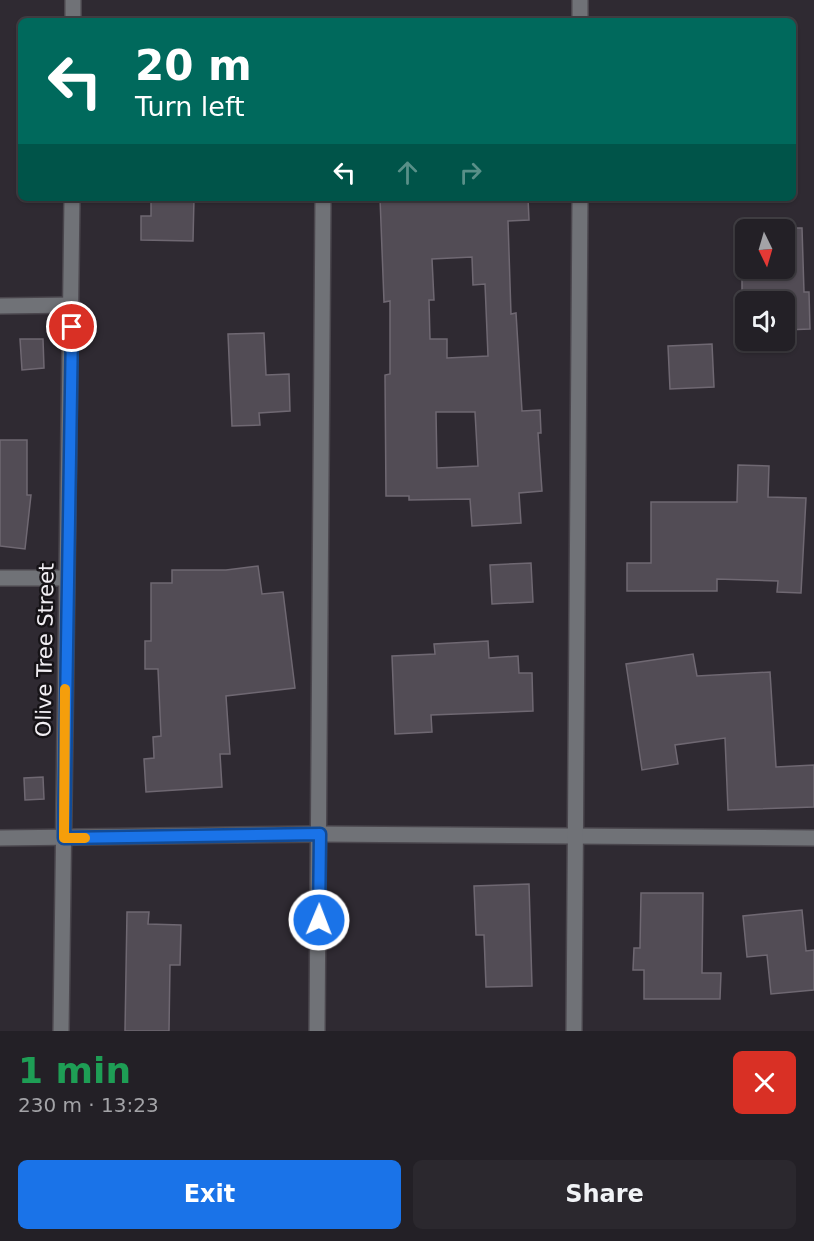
<!DOCTYPE html>
<meta charset="utf-8">
<style>
body{margin:0;font-family:"DejaVu Sans",sans-serif;background:#2b282e;color:#f1f3f6;height:100vh;display:flex;flex-direction:column;font-size:22px;white-space:nowrap}
*{box-sizing:border-box;margin:0}
p{font-size:20px;color:#a3a3a7}
.icon{flex:none;width:33px;height:33px;fill:none;stroke:currentColor;stroke-width:2;stroke-linecap:round;stroke-linejoin:round}
.map{position:relative;height:1031px;overflow:hidden}
.drawer{display:flex;flex-direction:column;background:#232026;flex:1}
.drawer>*{flex:none}
.banner{position:absolute;left:18px;top:18px;width:778px;height:183px;border-radius:9px;box-shadow:0 2px 4px #0004,0 0 0 2px #403e43;background:#00695c;color:#fff;overflow:hidden}
.needle{width:39px;rotate:175deg}
.tools{position:absolute;left:735px;top:219px;display:grid;gap:12px}
.tools a{display:grid;place-items:center;width:60px;height:60px;border-radius:9px;background:#232026;box-shadow:0 2px 4px #0004,0 0 0 2px #403e43;font-size:30px}
.pin{position:absolute;display:grid;place-items:center;width:51px;height:51px;color:#fff;margin:-26px;border:3px solid #fff;border-radius:50%;box-shadow:0 2px 6px #0007}
.me{position:absolute;width:66px;margin:-33px;rotate:1deg;stroke-linejoin:round;filter:drop-shadow(0 0 4px #0008)}
.turn{display:flex;align-items:center;gap:21px;height:126px;padding:0 18px;font-size:27px}
.turn .icon{width:78px;height:78px;stroke-width:2.5}
.turn b{display:block;font-size:42px;line-height:51px}
.lanes{display:flex;align-items:center;height:57px;padding:0 18px;background:#0003;justify-content:center;gap:30px;direction:ltr}
.lanes .off{opacity:.35}
.round{display:grid;place-items:center;flex:none;width:63px;height:63px;border-radius:9px;background:#2b282e}
.head{display:flex;align-items:center;justify-content:space-between;height:102px;padding:0 18px}
h1{font-size:36px;font-weight:700;line-height:45px;color:#1e9e55}
.primary-button{display:flex;gap:12px;margin-top:auto;padding:12px 18px}
.primary-button a{flex:1;height:69px;border-radius:9px;background:#1a73e8;color:#fff;font-size:24px;font-weight:700;line-height:69px;text-align:center}
.primary-button a+a{background:#2b282e;color:#f1f3f6}
.map>svg:first-child{display:block}
.building{fill:#524c55;stroke:#6f6872;stroke-width:1.5;fill-rule:evenodd}
.lines{fill:none;stroke-linecap:round;stroke-linejoin:round}
.minor-casing{stroke:#4a464d;stroke-width:18}
.minor{stroke:#707277;stroke-width:15}
.route-casing{stroke:#114b97;stroke-width:15}
.route{stroke:#1a73e8;stroke-width:10}
.slow{stroke:#f59e0b;stroke-width:10}
.labels{text-anchor:middle;stroke-width:5;stroke-linejoin:round;paint-order:stroke}
.street-label{font-size:21px;fill:#f2eff4;stroke:#161317}
</style>
<div class="map">
<svg width="814" height="1031" viewBox="0 0 814 1031">
<rect width="100%" height="100%" fill="#2f2a32"/>
<g class="building">
<path d="M 151,198 L 194,198 L 193,241 L 141,240 L 141,216 L 151,216 Z"/>
<path d="M 380,198 L 528,198 L 529,220 L 508,221 L 511,314 L 516,313 L 522,411 L 540,410 L 541,433 L 538,433 L 542,491 L 519,493 L 521,523 L 472,526 L 470,499 L 409,500 L 409,496 L 386,496 L 385,375 L 390,374 L 390,301 L 384,302 ZM 472,257 L 473,285 L 485,284 L 488,356 L 447,358 L 447,339 L 430,339 L 429,300 L 434,300 L 432,259 ZM 436,412 L 475,412 L 478,466 L 437,468 Z"/>
<path d="M 784,228 L 802,228 L 804,292 L 809,292 L 810,329 L 784,330 L 784,302 L 742,302 L 742,268 L 784,268 Z"/>
<path d="M 264,333 L 266,375 L 289,374 L 290,411 L 259,413 L 260,425 L 232,426 L 228,334 Z"/>
<path d="M 20,339 L 43,339 L 44,368 L 22,370 Z"/>
<path d="M 712,344 L 714,387 L 670,389 L 668,346 Z"/>
<path d="M 0,440 L 27,440 L 27,495 L 31,495 L 25,549 L 0,546 Z"/>
<path d="M 738,465 L 769,466 L 768,497 L 806,498 L 801,593 L 777,592 L 778,581 L 717,579 L 717,591 L 627,591 L 627,563 L 651,563 L 651,502 L 737,502 Z"/>
<path d="M 531,563 L 533,602 L 492,604 L 490,565 Z"/>
<path d="M 258,566 L 262,594 L 283,592 L 295,688 L 226,696 L 230,754 L 220,754 L 222,787 L 146,792 L 144,759 L 154,758 L 153,737 L 161,736 L 158,669 L 145,669 L 145,641 L 151,641 L 151,583 L 172,583 L 172,570 L 226,570 Z"/>
<path d="M 488,641 L 489,658 L 518,656 L 519,673 L 532,673 L 533,711 L 431,715 L 432,732 L 395,734 L 392,656 L 435,654 L 434,644 Z"/>
<path d="M 693,654 L 697,676 L 770,672 L 776,767 L 814,765 L 814,807 L 728,810 L 725,738 L 675,745 L 678,764 L 642,770 L 626,664 Z"/>
<path d="M 43,777 L 44,799 L 25,800 L 24,778 Z"/>
<path d="M 529,884 L 532,986 L 486,987 L 484,935 L 476,935 L 474,886 Z"/>
<path d="M 641,893 L 703,893 L 702,973 L 721,973 L 720,999 L 644,999 L 644,970 L 633,970 L 634,948 L 640,948 Z"/>
<path d="M 802,910 L 806,951 L 814,950 L 814,990 L 771,994 L 767,955 L 747,957 L 743,916 Z"/>
<path d="M 127,912 L 149,912 L 148,924 L 181,925 L 180,965 L 170,965 L 169,1031 L 125,1031 Z"/>
</g>
<g class="lines">
<defs>
<g id="minor">
<path d="M 73,0 L 73,21"/>
<path d="M 580,0 L 580,21"/>
<path d="M 0,306 L 72,305"/>
<path d="M 0,578 L 66,578"/>
<path d="M 0,838 L 319,834 L 814,838"/>
<path d="M 61,1031 L 72,198"/>
<path d="M 317,1031 L 323,198"/>
<path d="M 574,1031 L 580,198"/>
</g>
</defs>
<use href="#minor" class="minor-casing"/>
<use href="#minor" class="minor"/>
</g>
<g class="lines">
<defs>
<path id="route" d="M 72,327 L 64,838 L 320,834 L 319,920"/>
</defs>
<use href="#route" class="route-casing"/>
<use href="#route" class="route"/>
<path class="slow" d="M 65,689 L 64,838 L 85,838"/>
</g>
<g class="labels">
<g class="street-label">
<text transform="translate(45 650) rotate(-89)" y="7">Olive Tree Street</text>
</g>
</g>
</svg>
<div class="tools">
<a><svg class="needle" viewBox="-14 -14 28 28"><path d="M0-13l5 13h-10z" fill="#e53935"/><path d="M0 13l5-13h-10z" fill="#a3a3a7"/></svg></a>
<a><svg class="icon" aria-label="sound" viewBox="0 0 24 24"><path d="M4 9h4l5-4v14l-5-4H4zM17 9q2 3 0 6"/></svg></a>
</div>
<div class="pin" style="left:72px;top:327px;background:#d93025"><svg class="icon" aria-label="arrive" viewBox="0 0 24 24"><path d="M6 21V4h12l-3 4 3 4H6"/></svg></div>
<svg class="me" style="left:319px;top:920px" viewBox="-20 -20 40 40"><circle r="17" fill="#1a73e8" stroke="#fff" stroke-width="3"/><path d="M0-11L8 9 0 5-8 9z" fill="#fff"/></svg>
<div class="banner">
<div class="turn"><svg class="icon" aria-label="left" viewBox="0 0 24 24"><path d="M17 20v-9H6M10 6l-5 5 5 5"/></svg><div><b>20 m</b>Turn left</div></div>
<div class="lanes"><svg class="icon" aria-label="left" viewBox="0 0 24 24"><path d="M17 20v-9H6M10 6l-5 5 5 5"/></svg><svg class="icon off" aria-label="ahead" viewBox="0 0 24 24"><path d="M12 20V5M6 11l6-6 6 6"/></svg><svg class="icon off" aria-label="right" viewBox="0 0 24 24"><path d="M7 20v-9h11M14 6l5 5-5 5"/></svg></div>
</div>
</div>
<section class="drawer">
<div class="head"><div><h1>1 min</h1><p>230 m · 13:23</p></div><a class="round" style="background:#d93025;color:#fff"><svg class="icon" aria-label="close" viewBox="0 0 24 24"><path d="M6 6l12 12M18 6L6 18"/></svg></a></div>
<div class="primary-button"><a>Exit</a><a>Share</a></div>
</section>
